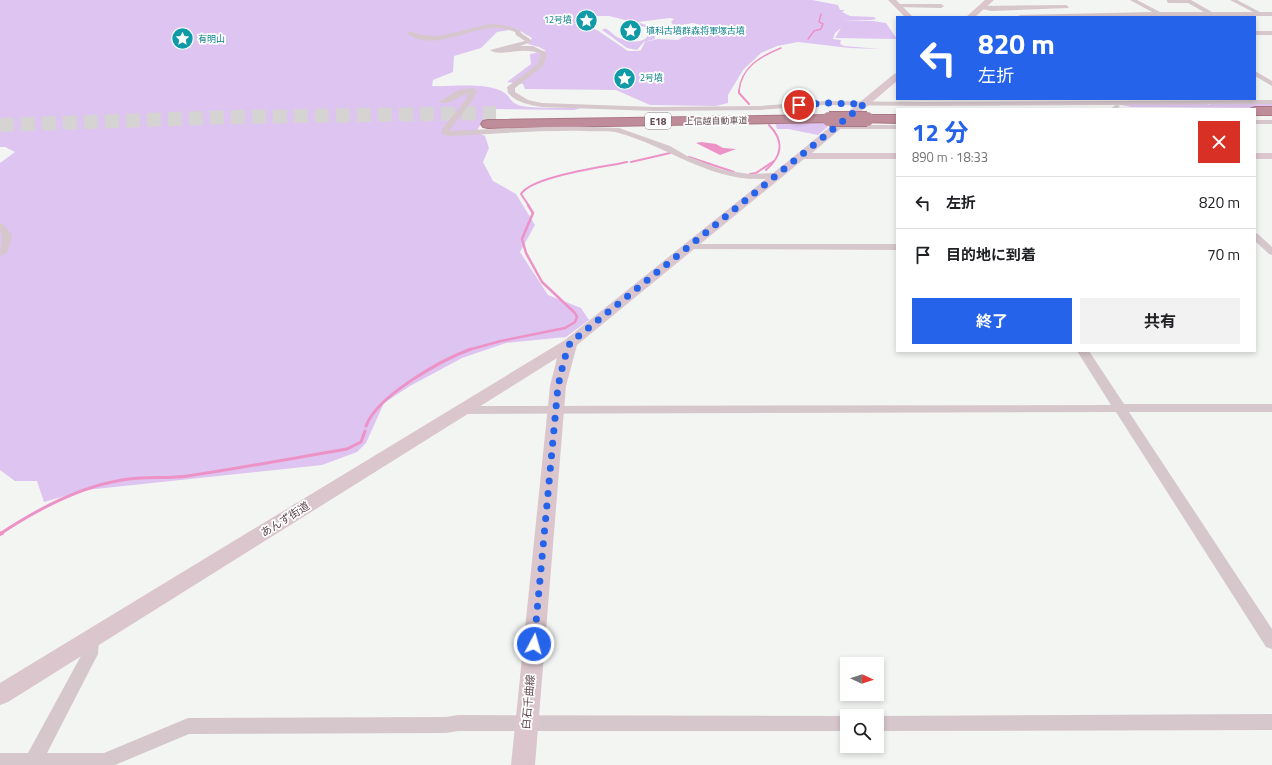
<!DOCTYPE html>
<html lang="ja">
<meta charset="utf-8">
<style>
body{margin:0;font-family:"Titillium Web","Noto Sans JP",sans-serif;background:#f2f2f2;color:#202124;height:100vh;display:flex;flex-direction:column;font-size:15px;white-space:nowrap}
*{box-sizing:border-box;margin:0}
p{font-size:13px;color:#757577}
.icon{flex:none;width:22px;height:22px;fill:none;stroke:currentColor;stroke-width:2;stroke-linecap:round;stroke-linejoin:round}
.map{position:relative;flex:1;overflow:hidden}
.details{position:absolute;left:896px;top:108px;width:360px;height:244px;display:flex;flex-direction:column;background:#fff;border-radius:0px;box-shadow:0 2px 6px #0003}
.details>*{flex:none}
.top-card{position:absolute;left:896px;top:16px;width:360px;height:84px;border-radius:0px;box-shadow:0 2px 6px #0003;background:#2563eb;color:#fff;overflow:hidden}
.needle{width:26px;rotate:94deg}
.fabs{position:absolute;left:840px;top:657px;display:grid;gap:8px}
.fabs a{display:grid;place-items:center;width:44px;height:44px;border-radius:0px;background:#fff;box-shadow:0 2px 6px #0003;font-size:20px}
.pin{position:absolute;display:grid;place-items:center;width:34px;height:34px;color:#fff;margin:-17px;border:2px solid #fff;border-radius:50%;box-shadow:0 1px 4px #0007}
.me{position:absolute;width:44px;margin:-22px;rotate:6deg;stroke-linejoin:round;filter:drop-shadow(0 0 3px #0008)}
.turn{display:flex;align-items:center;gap:14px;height:84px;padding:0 16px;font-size:18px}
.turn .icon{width:52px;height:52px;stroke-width:2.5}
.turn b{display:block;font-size:28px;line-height:34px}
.round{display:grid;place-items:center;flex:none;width:42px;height:42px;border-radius:0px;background:#f2f2f2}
.headline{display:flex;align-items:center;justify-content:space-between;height:68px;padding:0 16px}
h1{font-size:24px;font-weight:700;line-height:30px;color:#2563eb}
.action{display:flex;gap:8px;margin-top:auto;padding:8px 16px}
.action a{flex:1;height:46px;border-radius:0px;background:#2563eb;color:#fff;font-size:16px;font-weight:700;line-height:46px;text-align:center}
.action a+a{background:#f2f2f2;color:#202124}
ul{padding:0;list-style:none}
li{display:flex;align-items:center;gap:12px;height:52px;padding:0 16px;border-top:1px solid #e0e0e0}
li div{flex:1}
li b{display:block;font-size:15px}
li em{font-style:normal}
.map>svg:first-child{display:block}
.green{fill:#dec4f0;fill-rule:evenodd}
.water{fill:#ec92c6}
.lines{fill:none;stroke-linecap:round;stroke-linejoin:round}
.stream-far4{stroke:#ec92c6;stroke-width:1.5}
.stream-far3{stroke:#ec92c6;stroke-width:2}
.stream-far2{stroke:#ec92c6;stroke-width:2.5}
.stream-far1{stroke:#ec92c6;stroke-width:3}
.stream{stroke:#ec92c6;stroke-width:4}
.street-tunnel{stroke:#d6d3d3;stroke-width:8;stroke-dasharray:8 4;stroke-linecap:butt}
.highway-tunnel{stroke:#d6d3d3;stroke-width:14;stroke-dasharray:14 7;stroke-linecap:butt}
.highway-casing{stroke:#ab7785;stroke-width:2}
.street{fill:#d6c7cc;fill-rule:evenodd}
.secondary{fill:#dac6cc;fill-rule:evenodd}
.highway{fill:#bf8c9a;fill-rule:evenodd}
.highway-bridge-casing{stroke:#ab7785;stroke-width:16;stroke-linecap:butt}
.highway-bridge{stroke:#bf8c9a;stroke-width:14}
.route{stroke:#2563eb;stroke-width:7;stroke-dasharray:0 12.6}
.labels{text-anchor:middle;stroke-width:3.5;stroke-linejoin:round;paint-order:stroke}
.far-culture-label{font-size:9px;fill:#0d838f;stroke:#fff;text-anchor:start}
.far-street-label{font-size:9px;fill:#604a51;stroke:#fff}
.shield{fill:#fff;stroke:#908085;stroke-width:1}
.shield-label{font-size:10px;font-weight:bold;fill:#604a51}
.street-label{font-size:11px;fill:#604a51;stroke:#fff}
</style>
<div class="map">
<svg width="1272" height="765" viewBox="0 0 1272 765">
<rect width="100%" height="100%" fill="#f3f5f3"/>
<g class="green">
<path d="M 0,0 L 812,0 L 838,5 L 840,10 L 845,10 L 842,12 L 850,16 L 874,17 L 876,19 L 871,20 L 841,20 L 873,21 L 886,23 L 897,39 L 835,38 L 841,28 L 835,33 L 833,39 L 841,40 L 840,44 L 844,46 L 880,49 L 850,48 L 798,42 L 777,46 L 761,53 L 743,70 L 728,95 L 728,103 L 716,106 L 650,105 L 616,90 L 525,89 L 523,84 L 507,82 L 531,64 L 530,54 L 546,51 L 539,47 L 528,44 L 532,38 L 517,29 L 497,32 L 481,48 L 454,56 L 453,72 L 433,80 L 432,86 C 451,87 486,82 503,92 C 512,97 509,103 522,106 C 540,109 563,107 581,108 L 574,110 L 490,109 L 476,132 L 485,136 L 489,148 L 483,162 L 493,181 L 516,194 L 535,225 L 520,252 L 548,295 L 581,308 L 589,320 L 566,337 L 506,343 L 462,358 L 410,386 L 384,403 L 366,443 L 357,452 L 322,465 L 86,490 L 44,502 L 37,481 L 15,481 L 0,470 L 0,163 L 15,152 L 5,147 L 0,147 ZM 589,16 L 609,16 L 633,22 L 635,25 L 646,27 L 650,31 C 647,45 628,43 617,37 C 614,35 610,31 608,30 C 605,28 604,29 602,30 L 627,48 L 637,50 L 644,42 L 655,39 L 654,32 L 664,27 L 646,25 L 637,22 L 670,18 L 674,19 L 671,22 L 674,26 L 693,23 L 701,25 L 696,30 L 688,33 L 678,40 L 658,39 L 645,42 L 641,50 L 638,51 L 628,51 L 597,30 L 585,26 L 580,21 L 575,19 Z"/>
<path d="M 1203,103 L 1210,105 L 1208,103 L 1272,104 L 1272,108 L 1131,107 L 1117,104 Z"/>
<path d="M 775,123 L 832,123 L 818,135 L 788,129 L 777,129 Z"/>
</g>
<path class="water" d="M 701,142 L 716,144 L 723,148 L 736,149 L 720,155 L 696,143 Z"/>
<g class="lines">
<g class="stream-far4">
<path d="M 808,39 L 814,31 L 821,29 L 823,24 L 819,22 L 821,14"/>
<path d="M 739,91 C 741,67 761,56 781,48"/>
</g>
<g class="stream-far3">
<path d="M 739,90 L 739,93 L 749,104"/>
<path d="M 689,157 L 734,172"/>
<path d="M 631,162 L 670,153"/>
<path d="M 766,170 C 782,156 785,141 769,125"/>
<path d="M 750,174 L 756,173 L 774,161"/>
<path d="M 529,206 L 521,194 C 532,176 605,167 627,162"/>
</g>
<path class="stream-far2" d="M 468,350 L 501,341 L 565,328 L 575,322 L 577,317 L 575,313 L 542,282 L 526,253 L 522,239 L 533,213 L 528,205"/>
<g class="stream-far1">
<path d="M 366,426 C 377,396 441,360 471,349"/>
<path d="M 0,534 C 36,510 79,487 122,480 C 144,476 166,479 188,476 C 241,468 294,458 347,449 L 361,442 L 365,431"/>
</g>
<path class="stream" d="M 0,534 L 2,533"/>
<path class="street-tunnel" d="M 1114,106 L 1117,109"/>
<path class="highway-tunnel" d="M 0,125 L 235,117 L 496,113"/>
<defs>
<g id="highway">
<path d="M 1255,107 L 1272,107 L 1272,115 L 1255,115 L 1255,109 L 1250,109 Z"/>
<path d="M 829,115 L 834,116 L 836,119 L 834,122 L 488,128 L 483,127 L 481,124 L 483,121 L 488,120 Z"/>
<path d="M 867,115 L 897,115 L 897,123 L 862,122 L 860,119 L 862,116 Z"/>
</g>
</defs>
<use href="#highway" class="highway-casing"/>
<g class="street">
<path d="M 1130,0 L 1137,0 L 1160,12 L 1204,12 L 1188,3 L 1169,3 L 1167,2 L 1167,0 L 1191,0 L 1212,12 L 1253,12 L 1230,0 L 1237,0 L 1260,12 L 1272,12 L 1272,16 L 1017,17 L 1020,15 L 1152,12 Z"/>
<path d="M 898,4 L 941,4 L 944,6 L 941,8 L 896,7 L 896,5 Z"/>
<path d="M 1066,5 L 1069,7 L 1068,8 L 991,11 L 978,8 L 981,6 Z"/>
<path d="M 490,24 L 504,25 L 520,30 L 521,33 L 530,39 L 531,42 L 520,46 L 533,46 L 547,53 L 543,66 L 515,88 L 515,92 L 528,100 L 542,103 L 655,107 L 760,106 L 825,101 L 922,102 L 1272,100 L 1272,104 L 922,106 L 825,105 L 760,110 L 655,111 L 542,107 C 530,105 517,103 508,93 L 507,87 L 538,64 L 541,54 C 523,45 500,58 490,50 L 525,41 L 516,35 L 515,32 C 507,29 499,27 491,28 C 465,30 430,52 407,33 L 410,31 L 421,35 L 440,36 Z"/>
<rect x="1255" y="31" width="17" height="4"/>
<path d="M 1255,71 L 1272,81 L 1272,86 L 1255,76 Z"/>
<path d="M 473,88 L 477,90 L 472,101 L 449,131 L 563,126 L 619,128 L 670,146 L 687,156 L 723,170 L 749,174 L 776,173 L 780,176 C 776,180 769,179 763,179 C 709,181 669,147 619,133 C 610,130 596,132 586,131 C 540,130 495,134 449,136 L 442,134 L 442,129 L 465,101 L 468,93 L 447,103 L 441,103 L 440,101 L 459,90 Z"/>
<rect x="1255" y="120" width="17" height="4"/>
<rect x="833" y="125" width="64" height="4"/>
<path d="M 0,223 L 3,224 L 12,235 C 10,244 10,253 0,256 L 2,235 L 0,232 Z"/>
<path d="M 1255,233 L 1258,234 L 1272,247 L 1272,255 L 1269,254 L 1255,241 Z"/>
<path d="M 689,244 L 897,244 L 897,250 L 686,249 L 684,247 Z"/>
<path d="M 1077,351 L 1089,351 L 1124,404 L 1272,404 L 1272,412 L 1129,412 L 1272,629 L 1272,649 L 1266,647 L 1116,412 L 463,414 L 459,413 L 457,410 L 459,407 L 463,406 L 1111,405 Z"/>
<path d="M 91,633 L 97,635 L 99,640 L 98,654 L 47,753 L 104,753 L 188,718 L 446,717 L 458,715 L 849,716 L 847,716 L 847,731 L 458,731 L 446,733 L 189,734 L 115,765 L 0,765 L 0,753 L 28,753 L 82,654 L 83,640 L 85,635 Z"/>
<path d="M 1272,714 L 1272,730 L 877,731 L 877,716 L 875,716 Z"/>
</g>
<g class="secondary">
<path d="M 888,0 L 896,0 L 913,17 L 905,17 Z"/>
<path d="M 985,0 L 994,0 L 975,17 L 966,17 Z"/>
<path d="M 897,73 L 897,81 L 812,153 L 897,153 L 897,159 L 804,159 L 577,345 L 566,386 L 535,765 L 511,765 L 550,386 L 557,358 L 8,702 L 0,705 L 0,683 L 565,340 L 797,154 L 894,74 Z"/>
<rect x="1255" y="153" width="17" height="6"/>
</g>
<use href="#highway" class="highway"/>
<defs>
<path id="highway-bridge" d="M 829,119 L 867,119"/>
</defs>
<use href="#highway-bridge" class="highway-bridge-casing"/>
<use href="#highway-bridge" class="highway-bridge"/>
</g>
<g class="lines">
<path class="route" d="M 534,644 L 558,386 L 564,360 L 570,343 L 864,104 L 825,103 L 799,105"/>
</g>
<defs>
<symbol id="sight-disc" viewBox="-11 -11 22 22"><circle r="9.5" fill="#0f9aa8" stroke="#fff"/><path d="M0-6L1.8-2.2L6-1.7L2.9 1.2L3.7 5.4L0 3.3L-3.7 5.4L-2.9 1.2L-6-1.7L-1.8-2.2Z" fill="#fff"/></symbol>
</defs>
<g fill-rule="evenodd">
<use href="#sight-disc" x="574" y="8" width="25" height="25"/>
<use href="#sight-disc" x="618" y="18" width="25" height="25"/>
<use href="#sight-disc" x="170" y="26" width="25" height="25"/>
<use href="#sight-disc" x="612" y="66" width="25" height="25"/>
</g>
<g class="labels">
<g class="far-culture-label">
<text x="572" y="23" text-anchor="end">12号墳</text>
<text x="646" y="34">埴科古墳群森将軍塚古墳</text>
<text x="198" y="42">有明山</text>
<text x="640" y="81">2号墳</text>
</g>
<g class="far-street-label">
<text transform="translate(716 121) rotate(-1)" y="3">上信越自動車道</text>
</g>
<rect class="shield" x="645" y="113" width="26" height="16" rx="3"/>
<g class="shield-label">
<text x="658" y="125">E18</text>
</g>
<g class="street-label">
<text transform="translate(285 519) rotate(-32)" y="4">あんず街道</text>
<text transform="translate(528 702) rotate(-85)" y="4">白石千曲線</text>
</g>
</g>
</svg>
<div class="fabs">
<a><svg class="needle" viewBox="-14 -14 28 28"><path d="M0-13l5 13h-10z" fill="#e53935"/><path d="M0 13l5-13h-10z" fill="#757577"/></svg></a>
<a><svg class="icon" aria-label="search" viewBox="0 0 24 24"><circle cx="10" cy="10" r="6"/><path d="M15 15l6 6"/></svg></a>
</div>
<div class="pin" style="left:799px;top:105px;background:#d93025"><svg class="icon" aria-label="arrive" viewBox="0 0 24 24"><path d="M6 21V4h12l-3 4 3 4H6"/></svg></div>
<svg class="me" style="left:534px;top:644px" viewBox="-20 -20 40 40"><circle r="17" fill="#2563eb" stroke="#fff" stroke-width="3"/><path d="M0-11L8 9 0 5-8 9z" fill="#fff"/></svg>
<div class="top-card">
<div class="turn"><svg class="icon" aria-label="left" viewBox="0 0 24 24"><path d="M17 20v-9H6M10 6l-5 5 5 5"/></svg><div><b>820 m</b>左折</div></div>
</div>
<section class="details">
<div class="headline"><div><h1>12 分</h1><p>890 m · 18:33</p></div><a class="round" style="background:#d93025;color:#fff"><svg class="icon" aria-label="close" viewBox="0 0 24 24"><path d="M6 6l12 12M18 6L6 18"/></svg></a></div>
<ul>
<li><svg class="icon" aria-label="left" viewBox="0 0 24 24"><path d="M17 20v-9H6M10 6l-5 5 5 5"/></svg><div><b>左折</b></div><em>820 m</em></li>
<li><svg class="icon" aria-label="arrive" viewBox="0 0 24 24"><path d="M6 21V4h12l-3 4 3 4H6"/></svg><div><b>目的地に到着</b></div><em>70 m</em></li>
</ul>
<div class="action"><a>終了</a><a>共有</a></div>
</section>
</div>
